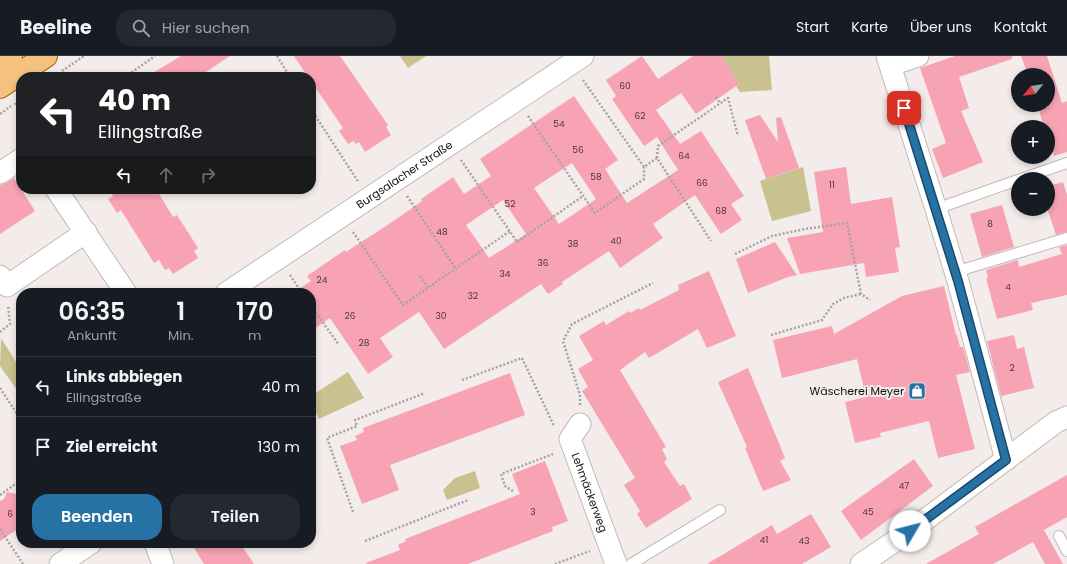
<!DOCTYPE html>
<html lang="de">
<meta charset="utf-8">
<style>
body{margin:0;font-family:Poppins,sans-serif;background:#242831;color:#f1f3f6;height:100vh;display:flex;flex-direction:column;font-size:15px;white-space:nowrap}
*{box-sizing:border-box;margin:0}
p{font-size:13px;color:#9ea1a6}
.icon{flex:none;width:22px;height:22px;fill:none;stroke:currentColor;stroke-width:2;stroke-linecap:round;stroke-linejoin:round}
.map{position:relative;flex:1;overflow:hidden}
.panel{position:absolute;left:16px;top:232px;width:300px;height:260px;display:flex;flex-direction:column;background:#171b24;border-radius:16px;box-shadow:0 2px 6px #0003}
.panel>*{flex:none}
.hud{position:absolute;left:16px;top:16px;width:300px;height:122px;border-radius:16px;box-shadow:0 2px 6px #0003;background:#202124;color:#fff;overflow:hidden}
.needle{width:26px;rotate:240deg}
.fabs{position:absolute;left:1011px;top:12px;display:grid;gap:8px}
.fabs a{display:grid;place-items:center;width:44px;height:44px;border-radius:50%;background:#171b24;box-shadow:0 2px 6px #0003;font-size:20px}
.pin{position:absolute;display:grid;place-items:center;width:34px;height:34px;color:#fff;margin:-17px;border-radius:8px;box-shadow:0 2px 6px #0006}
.me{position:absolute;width:44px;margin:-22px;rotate:53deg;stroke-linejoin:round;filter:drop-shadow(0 0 3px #0008)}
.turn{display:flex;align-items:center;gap:14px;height:84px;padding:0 16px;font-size:18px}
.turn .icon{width:52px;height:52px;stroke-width:2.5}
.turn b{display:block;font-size:28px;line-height:34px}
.lanes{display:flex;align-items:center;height:38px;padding:0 16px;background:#0003;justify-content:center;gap:20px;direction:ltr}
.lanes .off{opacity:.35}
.eta{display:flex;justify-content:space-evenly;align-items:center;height:68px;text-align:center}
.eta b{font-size:24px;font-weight:600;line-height:28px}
.cta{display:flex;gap:8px;margin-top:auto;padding:8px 16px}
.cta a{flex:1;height:46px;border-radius:16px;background:#2672a5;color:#fff;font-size:16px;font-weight:600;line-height:46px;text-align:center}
.cta a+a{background:#242831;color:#f1f3f6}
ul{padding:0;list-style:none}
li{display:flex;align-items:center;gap:12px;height:60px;padding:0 16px;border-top:1px solid #363941}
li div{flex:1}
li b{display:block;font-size:15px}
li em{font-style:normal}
header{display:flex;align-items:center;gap:24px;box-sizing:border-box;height:56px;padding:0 20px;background:#171b24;border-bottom:1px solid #363941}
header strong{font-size:19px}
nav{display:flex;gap:22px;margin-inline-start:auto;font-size:14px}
.search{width:280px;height:36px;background:#242831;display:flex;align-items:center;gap:10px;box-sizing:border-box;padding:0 14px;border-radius:16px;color:#9ea1a6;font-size:15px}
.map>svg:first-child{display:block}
.green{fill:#c9c18f}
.building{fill:#f7a3b4;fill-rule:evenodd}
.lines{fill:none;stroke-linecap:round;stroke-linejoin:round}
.lane-casing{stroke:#c1bab8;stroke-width:12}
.street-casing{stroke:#c1bab8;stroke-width:23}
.primary-casing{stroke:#a26a1f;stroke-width:24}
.path{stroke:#a8a3a1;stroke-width:2.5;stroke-dasharray:2 2;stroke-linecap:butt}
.lane{stroke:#fff;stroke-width:10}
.street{stroke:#fff;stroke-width:21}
.primary{stroke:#f5c27d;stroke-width:22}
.route-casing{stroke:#194a6b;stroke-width:10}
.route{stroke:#2672a5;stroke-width:7}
.labels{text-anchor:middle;stroke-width:4;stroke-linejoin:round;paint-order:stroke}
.number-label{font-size:9px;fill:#4c3639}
.street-label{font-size:11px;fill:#131110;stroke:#f3ecea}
.poi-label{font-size:11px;fill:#131110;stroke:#f3ecea;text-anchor:end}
</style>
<header>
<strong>Beeline</strong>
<div class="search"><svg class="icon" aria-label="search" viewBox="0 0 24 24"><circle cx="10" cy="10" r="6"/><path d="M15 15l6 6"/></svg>Hier suchen</div>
<nav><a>Start</a><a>Karte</a><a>Über uns</a><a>Kontakt</a></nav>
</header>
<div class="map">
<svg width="1067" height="508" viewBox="0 0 1067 508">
<rect width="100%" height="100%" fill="#f3ecea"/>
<g class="green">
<path d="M 400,0 L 426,0 L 408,12 Z"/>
<path d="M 721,0 L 769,0 L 772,34 L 740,36 L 736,30 L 739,28 Z"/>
<path d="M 803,111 L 811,155 L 772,165 L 760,125 Z"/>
<path d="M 1,282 L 21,314 L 21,335 L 19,337 L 0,310 Z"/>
<path d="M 348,316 L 364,342 L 319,363 L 311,344 L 311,340 Z"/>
<path d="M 475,415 L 480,432 L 447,444 L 443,434 L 455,422 Z"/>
</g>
<g class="building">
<path d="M 181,0 L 230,0 L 198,21 L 146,21 Z"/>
<path d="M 294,0 L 340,0 L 388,69 L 386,71 L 391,79 L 365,96 L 359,86 L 356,88 L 353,85 L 348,88 L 339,75 L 343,72 L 311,25 L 311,21 L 308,21 Z"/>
<path d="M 642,0 L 658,23 L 693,0 L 721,0 L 739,28 L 696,58 L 681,37 L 656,54 L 680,88 L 701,75 L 744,140 L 731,148 L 742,164 L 721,178 L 695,139 L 653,168 L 663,182 L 620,212 L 609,195 L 562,226 L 563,228 L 548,238 L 541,228 L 444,293 L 419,256 L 380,282 L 393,301 L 368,318 L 330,262 L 311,275 L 311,237 L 293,237 L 311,225 L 307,220 L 345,194 L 346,196 L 395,164 L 422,145 L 421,143 L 453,121 L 464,138 L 491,120 L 480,103 L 574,40 L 618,104 L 605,113 L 627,147 L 678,114 L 657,81 L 644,90 L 612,43 L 616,40 L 606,24 ZM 572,107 L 596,143 L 559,168 L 534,132 ZM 503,144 L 526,178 L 489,202 L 466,169 Z"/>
<path d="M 955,0 L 1012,0 L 1012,3 L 959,21 L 969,52 L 961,55 L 983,106 L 943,122 L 932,93 L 946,87 L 920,12 Z"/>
<path d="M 1021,0 L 1047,0 L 1062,47 L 1067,45 L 1067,96 L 1054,100 L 1048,82 L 1048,71 L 1044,71 L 1039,54 L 1048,51 L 1048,19 L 1028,19 Z"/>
<path d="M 760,59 L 778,86 L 776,62 L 781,61 L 799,112 L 766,123 L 745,64 Z"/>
<path d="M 846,111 L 851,148 L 892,141 L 900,191 L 895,192 L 899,216 L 866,221 L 864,207 L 800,218 L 787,182 L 823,176 L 814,116 Z"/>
<path d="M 14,122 L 35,155 L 0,178 L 0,129 L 6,127 Z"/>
<path d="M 1063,126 L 1067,139 L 1067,176 L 1056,179 L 1048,155 L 1048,130 Z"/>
<path d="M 109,133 L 156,133 L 173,161 L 177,159 L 198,192 L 194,195 L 198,202 L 173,218 L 169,212 L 165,214 L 159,204 L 154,207 L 121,154 L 117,157 L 108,143 L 113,140 Z"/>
<path d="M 1002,149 L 1014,191 L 982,201 L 970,158 Z"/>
<path d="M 775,186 L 797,219 L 788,221 L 748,237 L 736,203 Z"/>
<path d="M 1067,189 L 1067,239 L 1031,247 L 1033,254 L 997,263 L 986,222 L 988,222 L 986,214 L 1018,204 L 1019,211 L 1062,198 L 1059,191 Z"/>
<path d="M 709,215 L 736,280 L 707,292 L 698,273 L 649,302 L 645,296 L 620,314 L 666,391 L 662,393 L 667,403 L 664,406 L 680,430 L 684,428 L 692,443 L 646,472 L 637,458 L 640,455 L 624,429 L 635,422 L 582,335 L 588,331 L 578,313 L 593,304 L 579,280 L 604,265 L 606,269 L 629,255 L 630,257 L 639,252 L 640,254 L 679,234 L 678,229 Z"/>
<path d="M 944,230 L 956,279 L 957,279 L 960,291 L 963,291 L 970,316 L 956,319 L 975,393 L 938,402 L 929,365 L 880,377 L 881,381 L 855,387 L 845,346 L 866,341 L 857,303 L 782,322 L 773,284 L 832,270 L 834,278 L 902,240 Z"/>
<path d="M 1014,279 L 1017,293 L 1024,291 L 1034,332 L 1001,340 L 987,285 Z"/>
<path d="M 748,312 L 785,402 L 780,405 L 791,424 L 763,435 L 745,392 L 747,391 L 718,326 Z"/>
<path d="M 510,317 L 525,359 L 390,409 L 399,434 L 362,448 L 340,390 L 357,384 L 355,380 L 364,376 L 363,372 Z"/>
<path d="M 914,403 L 933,430 L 861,484 L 841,455 Z"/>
<path d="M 545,405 L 568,465 L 552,471 L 553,475 L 468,508 L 366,508 L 366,507 L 400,494 L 398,489 L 406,485 L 405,483 L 520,438 L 512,418 Z"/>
<path d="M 1067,419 L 1067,461 L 1044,474 L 1063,508 L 1045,508 L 1033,486 L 993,508 L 926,508 L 979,478 L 975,471 Z"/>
<path d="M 7,436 L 21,439 L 21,471 L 0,485 L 0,445 L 4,443 Z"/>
<path d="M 811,458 L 831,491 L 802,508 L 707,508 L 772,469 L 777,478 Z"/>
<path d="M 191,487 L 240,487 L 254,508 L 204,508 Z"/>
</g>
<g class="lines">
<defs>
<g id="lane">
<path d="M 1021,123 L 1067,107"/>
<path d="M 936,153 L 1018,124"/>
<path d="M 955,216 L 1067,182"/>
<path d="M 1059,480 L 1067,495"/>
<path d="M 631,508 L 720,454"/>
</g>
<g id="street">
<path d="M 887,0 L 936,153 L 958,225 L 1006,404"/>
<path d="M 890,9 L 918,0"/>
<path d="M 0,117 L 21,103"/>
<path d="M 56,133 L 126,237"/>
<path d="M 0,220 L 7,230 L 86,176"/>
<path id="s1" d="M 226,237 L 583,0"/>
<path id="s2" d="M 580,368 L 570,383 L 616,508"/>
<path d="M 155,487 L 163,508"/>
<path d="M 60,508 L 91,487"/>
<path d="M 861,508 L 910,475 L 1056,366 L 1067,361"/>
</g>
<g id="primary">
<path d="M 0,7 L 11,0"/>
<path d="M 0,31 L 46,0"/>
</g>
</defs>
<use href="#lane" class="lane-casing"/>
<use href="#street" class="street-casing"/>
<use href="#primary" class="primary-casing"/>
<g class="path">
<path d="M 277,0 L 290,21"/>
<path d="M 62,15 L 84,0"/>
<path d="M 125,21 L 155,0"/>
<path d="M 583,24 L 644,111 L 657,102 L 711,185"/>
<path d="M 716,41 L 720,47"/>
<path d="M 15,47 L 21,57"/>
<path d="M 311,53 L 359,127"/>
<path d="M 0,58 L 11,50"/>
<path d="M 528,60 L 595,157 L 644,123 L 644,111"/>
<path d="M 657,102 L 658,90 L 728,42 L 738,80"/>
<path d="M 461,104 L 517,186 L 583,140"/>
<path d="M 407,140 L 456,213"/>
<path d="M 353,176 L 403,249 L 510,175"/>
<path d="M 735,198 L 772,180 L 805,173 L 847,167 L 861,238 L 870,244"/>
<path d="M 290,219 L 302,237"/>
<path d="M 420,220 L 428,232"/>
<path d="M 311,250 L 339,289"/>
<path d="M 0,276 L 10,268 L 8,249"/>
<path d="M 771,279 L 822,264 L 833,248 L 844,242 L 861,238"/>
<path d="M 462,324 L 522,302 L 554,370"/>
<path d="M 0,332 L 21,364"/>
<path d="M 580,349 L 580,339 L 563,285 L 572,268 L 653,227"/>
<path d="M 513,435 L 505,430 L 501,418 L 553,398"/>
<path d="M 0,439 L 21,424"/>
<path d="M 353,456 L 327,382 L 357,370 L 355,364 L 425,337"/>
<path d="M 0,473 L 23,508"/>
<path d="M 365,485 L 468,444"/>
<path d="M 555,508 L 590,495"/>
</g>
<use href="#lane" class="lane"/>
<use href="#street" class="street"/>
<use href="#primary" class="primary"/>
</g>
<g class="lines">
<defs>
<path id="route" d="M 904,52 L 958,225 L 1006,404 L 910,475"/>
</defs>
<use href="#route" class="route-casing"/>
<use href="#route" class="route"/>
</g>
<defs>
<symbol id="shop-square" viewBox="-11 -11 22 22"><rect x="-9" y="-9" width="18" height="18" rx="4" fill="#2672a5" stroke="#f3ecea"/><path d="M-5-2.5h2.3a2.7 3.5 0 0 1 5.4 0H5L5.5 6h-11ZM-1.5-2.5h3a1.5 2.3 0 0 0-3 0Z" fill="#fff"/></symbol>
</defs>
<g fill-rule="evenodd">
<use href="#shop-square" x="907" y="325" width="20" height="20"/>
</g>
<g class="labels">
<g class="number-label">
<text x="625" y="33">60</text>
<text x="640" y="63">62</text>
<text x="559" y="71">54</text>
<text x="578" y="97">56</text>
<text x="684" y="103">64</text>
<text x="596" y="124">58</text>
<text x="702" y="130">66</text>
<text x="832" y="132">11</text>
<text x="510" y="151">52</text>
<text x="721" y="158">68</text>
<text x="990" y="171">8</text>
<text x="442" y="179">48</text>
<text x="616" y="188">40</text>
<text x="573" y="191">38</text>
<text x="543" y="210">36</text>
<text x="505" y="221">34</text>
<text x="322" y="227">24</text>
<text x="1008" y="234">4</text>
<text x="473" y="243">32</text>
<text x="350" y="263">26</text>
<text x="441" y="263">30</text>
<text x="364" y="290">28</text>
<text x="1012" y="315">2</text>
<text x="904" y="433">47</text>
<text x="533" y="459">3</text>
<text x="868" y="459">45</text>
<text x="10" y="461">6</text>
<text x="764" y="487">41</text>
<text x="804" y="488">43</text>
</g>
<g class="street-label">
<text dy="4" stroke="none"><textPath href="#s1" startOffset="214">Burgsalacher Straße</textPath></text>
<text dy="4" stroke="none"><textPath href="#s2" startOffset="75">Lehmäckerweg</textPath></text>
</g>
<g class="poi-label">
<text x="904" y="339">Wäscherei Meyer</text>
</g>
</g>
</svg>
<div class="fabs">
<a><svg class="needle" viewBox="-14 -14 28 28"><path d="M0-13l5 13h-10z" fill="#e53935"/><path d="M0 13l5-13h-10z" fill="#9ea1a6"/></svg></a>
<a>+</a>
<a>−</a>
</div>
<div class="pin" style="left:904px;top:52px;background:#d93025"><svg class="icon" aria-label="arrive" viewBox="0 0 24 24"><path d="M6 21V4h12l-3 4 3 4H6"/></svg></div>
<svg class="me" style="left:910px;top:475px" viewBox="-20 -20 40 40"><circle r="19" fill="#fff"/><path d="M0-13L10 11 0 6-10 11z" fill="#2672a5"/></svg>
<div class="hud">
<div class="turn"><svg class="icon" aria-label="left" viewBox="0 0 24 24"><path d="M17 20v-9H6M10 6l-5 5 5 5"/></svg><div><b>40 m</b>Ellingstraße</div></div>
<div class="lanes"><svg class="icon" aria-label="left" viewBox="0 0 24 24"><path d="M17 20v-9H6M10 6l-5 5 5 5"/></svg><svg class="icon off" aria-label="ahead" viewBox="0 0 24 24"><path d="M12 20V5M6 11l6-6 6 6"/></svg><svg class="icon off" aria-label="right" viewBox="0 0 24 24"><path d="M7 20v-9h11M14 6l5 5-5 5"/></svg></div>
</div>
<section class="panel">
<div class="eta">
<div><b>06:35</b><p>Ankunft</p></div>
<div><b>1</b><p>Min.</p></div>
<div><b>170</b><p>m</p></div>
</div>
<ul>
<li><svg class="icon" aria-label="left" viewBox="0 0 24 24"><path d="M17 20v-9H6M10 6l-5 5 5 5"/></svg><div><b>Links abbiegen</b><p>Ellingstraße</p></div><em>40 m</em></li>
<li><svg class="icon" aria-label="arrive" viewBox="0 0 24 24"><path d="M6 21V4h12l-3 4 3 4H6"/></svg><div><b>Ziel erreicht</b></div><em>130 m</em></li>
</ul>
<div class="cta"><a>Beenden</a><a>Teilen</a></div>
</section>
</div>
